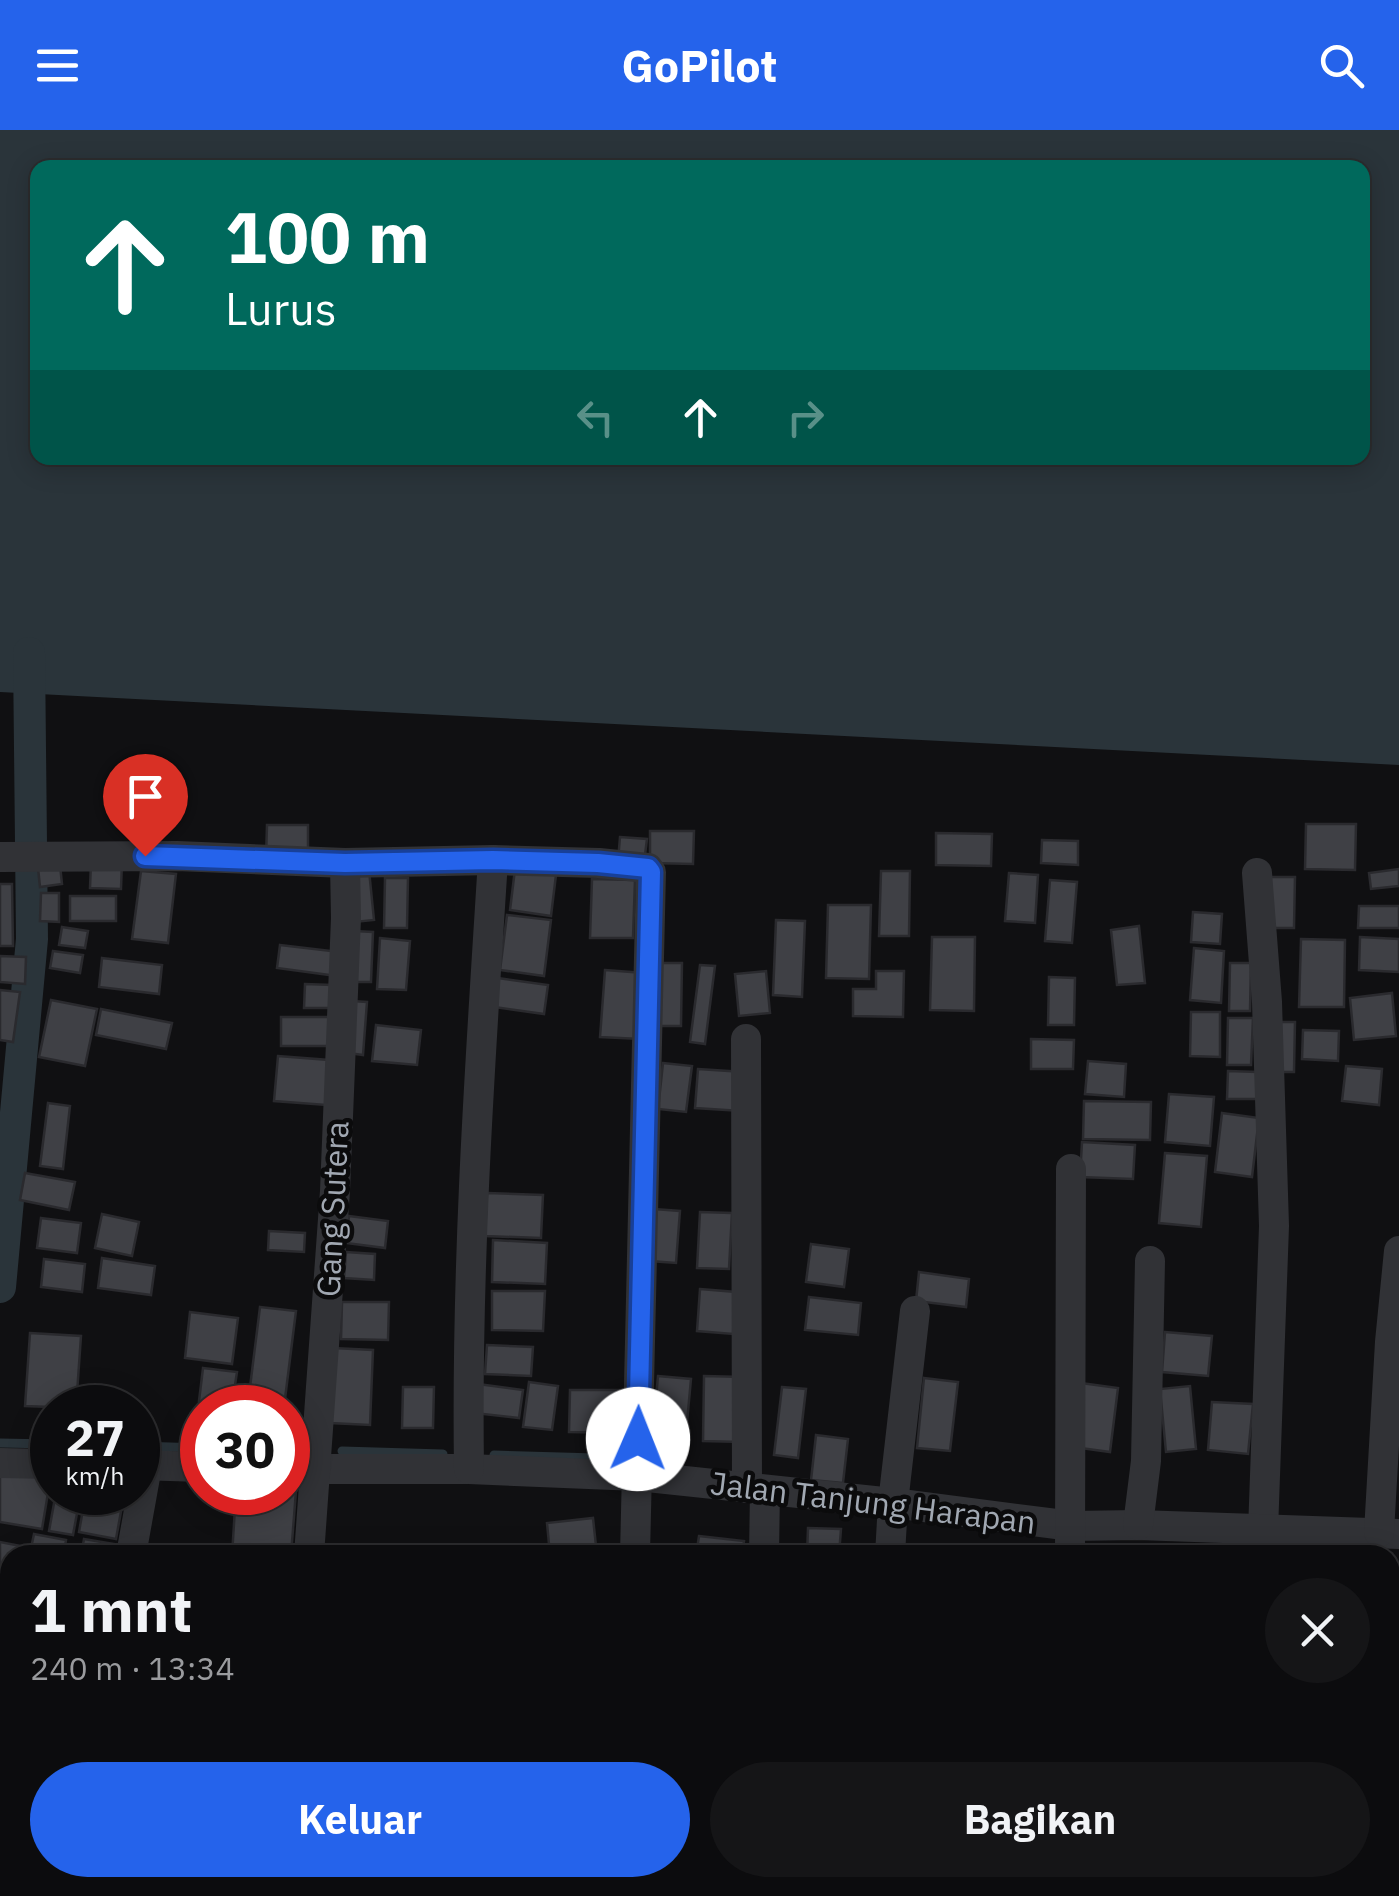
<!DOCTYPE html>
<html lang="id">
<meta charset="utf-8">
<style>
body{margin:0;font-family:"IBM Plex Sans",sans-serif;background:#151517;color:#f1f3f6;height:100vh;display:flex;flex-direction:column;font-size:38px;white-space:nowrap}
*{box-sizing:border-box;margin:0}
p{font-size:32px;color:#9a9b9e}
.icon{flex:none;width:55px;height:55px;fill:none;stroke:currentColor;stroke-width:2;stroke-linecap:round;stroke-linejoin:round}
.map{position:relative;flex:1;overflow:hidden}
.sheet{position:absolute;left:0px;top:1415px;width:1400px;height:352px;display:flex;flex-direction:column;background:#0c0c0e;border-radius:30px 30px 0 0;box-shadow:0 5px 25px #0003,0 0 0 2px #2c2c2e}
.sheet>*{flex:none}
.hud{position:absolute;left:30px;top:30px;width:1340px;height:305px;border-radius:20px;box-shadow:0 5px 25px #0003,0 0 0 2px #2c2c2e;background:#00695c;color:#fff;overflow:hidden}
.speed{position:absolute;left:30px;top:1255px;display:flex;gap:20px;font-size:50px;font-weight:700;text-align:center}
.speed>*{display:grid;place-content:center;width:130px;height:130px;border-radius:50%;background:#0c0c0e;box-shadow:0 5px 25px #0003,0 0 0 2px #2c2c2e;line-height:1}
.speed small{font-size:25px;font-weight:400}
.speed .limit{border:15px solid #d22;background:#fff;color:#111}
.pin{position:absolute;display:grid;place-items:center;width:85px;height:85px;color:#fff;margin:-102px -42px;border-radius:50% 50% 50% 0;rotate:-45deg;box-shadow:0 0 10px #0007}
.pin .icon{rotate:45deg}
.me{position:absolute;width:110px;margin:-55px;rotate:1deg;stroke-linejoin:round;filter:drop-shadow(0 0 8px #0008)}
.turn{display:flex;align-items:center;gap:35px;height:210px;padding:0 30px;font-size:45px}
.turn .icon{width:130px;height:130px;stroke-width:2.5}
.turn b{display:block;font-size:70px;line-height:85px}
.lanes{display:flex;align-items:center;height:95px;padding:0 30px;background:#0003;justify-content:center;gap:50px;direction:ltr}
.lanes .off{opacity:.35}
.round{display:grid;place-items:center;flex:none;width:105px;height:105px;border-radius:52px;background:#151517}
.headline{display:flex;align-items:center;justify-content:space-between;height:170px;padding:0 30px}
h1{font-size:60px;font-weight:700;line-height:75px}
.action{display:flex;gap:20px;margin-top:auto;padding:20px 30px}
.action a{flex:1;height:115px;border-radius:60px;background:#2563eb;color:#fff;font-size:40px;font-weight:700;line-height:115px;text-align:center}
.action a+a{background:#151517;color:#f1f3f6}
header{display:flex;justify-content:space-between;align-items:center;height:130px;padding:0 30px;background:#2563eb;color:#fff;font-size:45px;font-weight:700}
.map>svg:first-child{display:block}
.water{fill:#2a343a;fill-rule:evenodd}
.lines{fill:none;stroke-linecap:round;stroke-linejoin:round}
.stream{stroke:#2a343a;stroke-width:9}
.canal{stroke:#2a343a;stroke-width:32}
.building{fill:#3f4045;stroke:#2a2a2e;stroke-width:2.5}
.minor{stroke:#313236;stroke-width:30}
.route-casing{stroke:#184099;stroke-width:25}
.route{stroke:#2563eb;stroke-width:18}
.labels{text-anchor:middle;stroke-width:9;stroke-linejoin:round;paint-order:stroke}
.street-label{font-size:32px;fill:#a1a8b2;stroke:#0b0b0c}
</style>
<header><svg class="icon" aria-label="menu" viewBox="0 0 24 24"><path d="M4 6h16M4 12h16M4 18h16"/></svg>GoPilot<svg class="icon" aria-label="search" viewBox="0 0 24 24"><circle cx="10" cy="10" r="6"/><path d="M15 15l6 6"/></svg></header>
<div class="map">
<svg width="1399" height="1766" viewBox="0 0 1399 1766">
<rect width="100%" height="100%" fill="#101012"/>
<path class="water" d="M 0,0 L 1399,0 L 1399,635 L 0,562 ZM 38,38 L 1362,38 L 1362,328 L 38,328 Z"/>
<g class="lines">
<g class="stream">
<path d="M 0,1313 L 52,1314"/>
<path d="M 138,1316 L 202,1318"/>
<path d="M 288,1320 L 292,1320"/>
<path d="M 342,1321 L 443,1324"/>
<path d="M 494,1325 L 632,1329"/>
</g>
<path class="canal" d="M 0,1157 L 32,809 L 29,523"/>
</g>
<g class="building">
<path d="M 1306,694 L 1356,694 L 1355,740 L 1305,739 Z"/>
<path d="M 267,695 L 308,695 L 308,728 L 266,727 Z"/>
<path d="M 650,701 L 694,701 L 693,734 L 650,733 Z"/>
<path d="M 936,703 L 992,704 L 991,736 L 936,735 Z"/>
<path d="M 620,707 L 647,709 L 644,733 L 618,731 Z"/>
<path d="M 1042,710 L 1078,711 L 1078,735 L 1041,733 Z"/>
<path d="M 91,732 L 122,732 L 121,759 L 90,758 Z"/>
<path d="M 60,735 L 62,754 L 40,757 L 38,738 Z"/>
<path d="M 515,739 L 556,745 L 551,786 L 510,780 Z"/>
<path d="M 1399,739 L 1399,756 L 1371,759 L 1369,743 Z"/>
<path d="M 369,740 L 374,790 L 355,792 L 350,742 Z"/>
<path d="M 141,741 L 176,744 L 168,813 L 132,809 Z"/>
<path d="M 881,741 L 910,741 L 909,806 L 879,806 Z"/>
<path d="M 1009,743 L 1038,745 L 1035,793 L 1005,791 Z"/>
<path d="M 1270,747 L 1295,747 L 1294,798 L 1269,798 Z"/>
<path d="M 385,748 L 408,748 L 407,798 L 384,798 Z"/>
<path d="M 592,749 L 635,750 L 633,808 L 590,808 Z"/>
<path d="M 1050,750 L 1077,752 L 1072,813 L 1045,811 Z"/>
<path d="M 0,754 L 12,754 L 13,816 L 0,816 Z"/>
<path d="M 41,763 L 59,763 L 59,792 L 40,791 Z"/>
<rect x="70" y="766" width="46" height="25"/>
<path d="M 828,775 L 871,775 L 869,849 L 826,848 Z"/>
<path d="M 1359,776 L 1399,776 L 1399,798 L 1358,798 Z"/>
<path d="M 1193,782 L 1222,784 L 1220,814 L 1191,812 Z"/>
<path d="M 507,785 L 551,790 L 544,846 L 500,840 Z"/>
<path d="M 776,790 L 805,791 L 802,867 L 773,865 Z"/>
<path d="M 1139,796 L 1145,853 L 1117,855 L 1111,800 Z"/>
<path d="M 62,797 L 88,801 L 85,818 L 59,815 Z"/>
<path d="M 354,801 L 373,802 L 371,852 L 352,852 Z"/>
<path d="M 932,807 L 975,807 L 974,881 L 930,880 Z"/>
<path d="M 1360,807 L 1399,809 L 1399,842 L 1359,840 Z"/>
<path d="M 380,808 L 410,811 L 406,860 L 377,859 Z"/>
<path d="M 1301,809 L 1345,810 L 1344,877 L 1299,877 Z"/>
<path d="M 280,815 L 340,822 L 337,846 L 277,838 Z"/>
<path d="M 1194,818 L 1224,821 L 1221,873 L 1190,870 Z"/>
<path d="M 53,821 L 83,825 L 80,843 L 50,838 Z"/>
<path d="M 0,826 L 26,827 L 25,854 L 0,852 Z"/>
<path d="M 102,828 L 162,835 L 159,864 L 99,857 Z"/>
<path d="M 657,833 L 682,833 L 681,896 L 655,896 Z"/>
<path d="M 1230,833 L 1251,833 L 1250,881 L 1229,881 Z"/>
<path d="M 700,835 L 715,836 L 705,914 L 690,912 Z"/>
<path d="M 605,840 L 644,843 L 640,909 L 600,907 Z"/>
<path d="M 766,841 L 770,883 L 739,886 L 735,844 Z"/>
<path d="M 876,841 L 904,841 L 903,887 L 853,886 L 853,859 L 876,859 Z"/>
<path d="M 1049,847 L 1075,848 L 1074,895 L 1048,895 Z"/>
<path d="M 498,848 L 548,855 L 544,884 L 494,877 Z"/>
<path d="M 305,854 L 333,855 L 333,878 L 304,878 Z"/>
<path d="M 0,860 L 20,862 L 13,912 L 0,910 Z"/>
<path d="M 1392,863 L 1396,906 L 1354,910 L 1350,868 Z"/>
<path d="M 51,870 L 97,879 L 85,936 L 39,927 Z"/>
<path d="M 352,871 L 367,872 L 363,925 L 348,923 Z"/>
<path d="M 101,879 L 172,893 L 166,919 L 96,905 Z"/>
<path d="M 1191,882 L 1220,882 L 1220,927 L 1190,926 Z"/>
<rect x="281" y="887" width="51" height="29"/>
<path d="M 1228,888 L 1253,888 L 1251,935 L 1227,935 Z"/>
<path d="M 1275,892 L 1295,892 L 1294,942 L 1274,942 Z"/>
<path d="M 376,895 L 421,900 L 417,935 L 372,931 Z"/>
<path d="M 1303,900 L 1339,901 L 1338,931 L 1302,929 Z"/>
<path d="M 1031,909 L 1074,910 L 1073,939 L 1031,939 Z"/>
<path d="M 278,926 L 329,930 L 326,975 L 274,971 Z"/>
<path d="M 1088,931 L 1126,934 L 1124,967 L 1085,964 Z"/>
<path d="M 663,933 L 692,936 L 686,982 L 658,979 Z"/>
<path d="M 1346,936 L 1382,939 L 1379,975 L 1342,971 Z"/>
<path d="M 698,939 L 744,942 L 741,981 L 695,978 Z"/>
<path d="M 1228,941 L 1258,942 L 1257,969 L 1227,969 Z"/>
<path d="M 1169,964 L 1214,967 L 1210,1016 L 1165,1012 Z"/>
<path d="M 1084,971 L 1151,972 L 1150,1010 L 1083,1009 Z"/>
<path d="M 48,973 L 70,976 L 63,1039 L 40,1036 Z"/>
<path d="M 1222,983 L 1259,988 L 1252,1047 L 1215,1042 Z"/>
<path d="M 1082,1012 L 1135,1015 L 1133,1049 L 1080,1047 Z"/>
<path d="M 1165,1023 L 1207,1026 L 1201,1097 L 1159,1093 Z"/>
<path d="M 25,1043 L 75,1052 L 69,1080 L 20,1070 Z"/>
<path d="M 487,1063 L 543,1065 L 541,1108 L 485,1106 Z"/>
<path d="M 654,1079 L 680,1081 L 676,1133 L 650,1131 Z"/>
<path d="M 700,1082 L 732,1083 L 729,1139 L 697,1138 Z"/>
<path d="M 102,1084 L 139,1092 L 132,1126 L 95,1118 Z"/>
<path d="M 349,1086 L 388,1091 L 385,1118 L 346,1113 Z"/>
<path d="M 41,1088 L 81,1093 L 77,1123 L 37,1118 Z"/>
<path d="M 269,1101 L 305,1103 L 304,1122 L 268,1120 Z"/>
<path d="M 493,1110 L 547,1113 L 545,1154 L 492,1152 Z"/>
<path d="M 811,1114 L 849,1119 L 844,1157 L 806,1152 Z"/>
<path d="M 346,1122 L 375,1124 L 374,1150 L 344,1148 Z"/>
<path d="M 102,1128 L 155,1136 L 151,1165 L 98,1158 Z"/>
<path d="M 44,1129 L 85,1134 L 82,1162 L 41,1157 Z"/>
<path d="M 919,1142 L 969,1149 L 966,1177 L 916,1171 Z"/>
<path d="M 700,1159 L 736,1162 L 733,1204 L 697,1201 Z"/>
<path d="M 492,1161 L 545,1161 L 543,1201 L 492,1200 Z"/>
<path d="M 809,1167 L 861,1173 L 858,1205 L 805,1200 Z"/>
<path d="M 342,1172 L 389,1172 L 388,1210 L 341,1209 Z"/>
<path d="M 260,1177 L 296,1181 L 285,1269 L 249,1265 Z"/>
<path d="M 190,1182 L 238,1188 L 232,1234 L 185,1228 Z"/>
<path d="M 1165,1202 L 1212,1206 L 1208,1246 L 1162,1242 Z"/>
<path d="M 30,1203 L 81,1206 L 76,1278 L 25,1276 Z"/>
<path d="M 487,1215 L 533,1217 L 531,1246 L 485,1244 Z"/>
<path d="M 333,1218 L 373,1220 L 370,1295 L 330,1293 Z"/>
<path d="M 203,1238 L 237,1242 L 232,1275 L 199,1271 Z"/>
<path d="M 658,1246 L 691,1249 L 684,1325 L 651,1323 Z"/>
<path d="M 704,1246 L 744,1247 L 742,1312 L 703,1311 Z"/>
<path d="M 924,1248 L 958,1252 L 950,1321 L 917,1318 Z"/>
<path d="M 529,1252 L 558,1256 L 552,1300 L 523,1297 Z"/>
<path d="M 1081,1253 L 1118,1258 L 1110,1322 L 1073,1317 Z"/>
<path d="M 478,1254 L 523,1260 L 519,1288 L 474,1283 Z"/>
<path d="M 1190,1256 L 1196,1319 L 1166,1322 L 1160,1259 Z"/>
<path d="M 403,1257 L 434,1257 L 433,1298 L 402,1298 Z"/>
<path d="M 782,1257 L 806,1259 L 798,1328 L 774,1325 Z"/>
<path d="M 570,1260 L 622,1260 L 621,1303 L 569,1302 Z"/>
<path d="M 1212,1272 L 1253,1274 L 1248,1324 L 1208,1320 Z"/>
<path d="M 816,1305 L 848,1309 L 843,1353 L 811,1350 Z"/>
<path d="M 0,1336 L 51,1345 L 42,1399 L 0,1392 Z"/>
<path d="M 288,1360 L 296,1361 L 291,1425 L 232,1425 L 236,1362 L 288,1362 Z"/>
<path d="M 56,1362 L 81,1362 L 73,1405 L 49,1401 Z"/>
<path d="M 86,1362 L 124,1365 L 116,1409 L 79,1402 Z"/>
<path d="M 593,1388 L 597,1425 L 550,1425 L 547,1393 Z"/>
<path d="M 808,1398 L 841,1399 L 839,1425 L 807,1425 Z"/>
<path d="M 34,1404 L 66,1410 L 64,1423 L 74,1425 L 10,1425 L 10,1449 L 0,1447 L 0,1412 L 31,1418 Z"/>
<path d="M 699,1406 L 744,1411 L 742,1425 L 696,1425 Z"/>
<path d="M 84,1409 L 114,1414 L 112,1425 L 81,1425 Z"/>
<path d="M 1399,1467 L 1399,1543 L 1392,1542 Z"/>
<path d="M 0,1537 L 10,1539 L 10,1567 L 0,1566 Z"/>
<path d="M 1392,1589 L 1399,1589 L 1399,1619 L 1390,1618 Z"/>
<path d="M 0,1600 L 10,1602 L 10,1654 L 0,1652 Z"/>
<path d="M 1390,1650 L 1399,1651 L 1399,1677 L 1390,1676 Z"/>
<path d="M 0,1660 L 10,1662 L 10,1692 L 0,1690 Z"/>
<path d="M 1390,1694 L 1399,1694 L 1399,1726 L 1390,1725 Z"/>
<path d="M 0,1700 L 10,1702 L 10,1732 L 0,1730 Z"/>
<path d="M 1390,1735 L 1399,1735 L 1399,1747 L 1390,1746 Z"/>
<path d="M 1,1751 L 10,1753 L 10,1758 L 42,1758 L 40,1766 L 0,1766 Z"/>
<path d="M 136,1758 L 192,1758 L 190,1766 L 135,1766 Z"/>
<path d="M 373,1758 L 443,1758 L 443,1766 L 372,1766 Z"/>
</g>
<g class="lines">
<g class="minor">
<path d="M 0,727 L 177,726 L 345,733 L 493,730 L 599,733 L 648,738 L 651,742 L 635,1425"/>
<path d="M 1257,743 L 1267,872 L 1274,1096 L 1263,1401"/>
<path d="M 746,909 L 747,1358"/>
<path d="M 0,1333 L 52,1334"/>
<path d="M 138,1335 L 202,1337"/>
<path d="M 288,1339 L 469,1339 L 638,1346 L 893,1373 L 1072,1396 L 1138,1395 L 1399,1404"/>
<path d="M 469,1339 C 466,1134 480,934 493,730"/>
<path d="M 1138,1395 L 1146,1331 L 1150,1131"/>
<path d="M 1379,1402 L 1390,1212 L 1399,1121"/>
<path d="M 131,1425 L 147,1336"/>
<path d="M 309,1425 L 335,1061 L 346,788 L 345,733"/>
<path d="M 764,1425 L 765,1360"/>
<path d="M 890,1425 L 893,1373 L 915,1181"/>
<path d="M 1070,1425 L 1071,1039"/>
<path d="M 121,1766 L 123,1758"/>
<path d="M 280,1766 L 281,1758"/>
<path d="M 461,1766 L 461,1758"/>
<path d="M 761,1766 L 761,1758"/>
<path d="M 1054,1766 L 1054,1758"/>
<path d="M 1343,1766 L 1344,1758"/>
</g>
</g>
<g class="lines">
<defs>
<path id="route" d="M 145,726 L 345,733 L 493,730 L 598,733 L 648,738 L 651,742 L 638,1309"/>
</defs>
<use href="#route" class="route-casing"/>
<use href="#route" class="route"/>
</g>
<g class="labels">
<g class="street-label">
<text transform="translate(333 1079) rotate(-87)" y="11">Gang Sutera</text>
<text transform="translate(873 1373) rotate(7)" y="11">Jalan Tanjung Harapan</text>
</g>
</g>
</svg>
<div class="speed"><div>27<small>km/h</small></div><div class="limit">30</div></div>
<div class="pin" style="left:145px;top:726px;background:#d93025"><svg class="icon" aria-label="arrive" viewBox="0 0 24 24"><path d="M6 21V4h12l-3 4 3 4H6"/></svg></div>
<svg class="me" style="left:638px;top:1309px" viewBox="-20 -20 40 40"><circle r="19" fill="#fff"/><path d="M0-13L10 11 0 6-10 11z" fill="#2563eb"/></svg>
<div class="hud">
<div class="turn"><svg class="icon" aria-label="ahead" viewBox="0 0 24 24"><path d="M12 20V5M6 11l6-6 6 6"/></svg><div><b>100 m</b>Lurus</div></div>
<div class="lanes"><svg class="icon off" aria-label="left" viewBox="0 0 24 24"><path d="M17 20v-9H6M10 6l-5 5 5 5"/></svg><svg class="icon" aria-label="ahead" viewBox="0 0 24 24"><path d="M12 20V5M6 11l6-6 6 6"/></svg><svg class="icon off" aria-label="right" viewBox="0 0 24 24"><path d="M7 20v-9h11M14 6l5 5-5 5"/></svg></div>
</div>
<section class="sheet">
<div class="headline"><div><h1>1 mnt</h1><p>240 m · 13:34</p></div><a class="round"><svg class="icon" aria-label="close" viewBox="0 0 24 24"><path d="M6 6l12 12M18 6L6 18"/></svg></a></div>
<div class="action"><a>Keluar</a><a>Bagikan</a></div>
</section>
</div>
